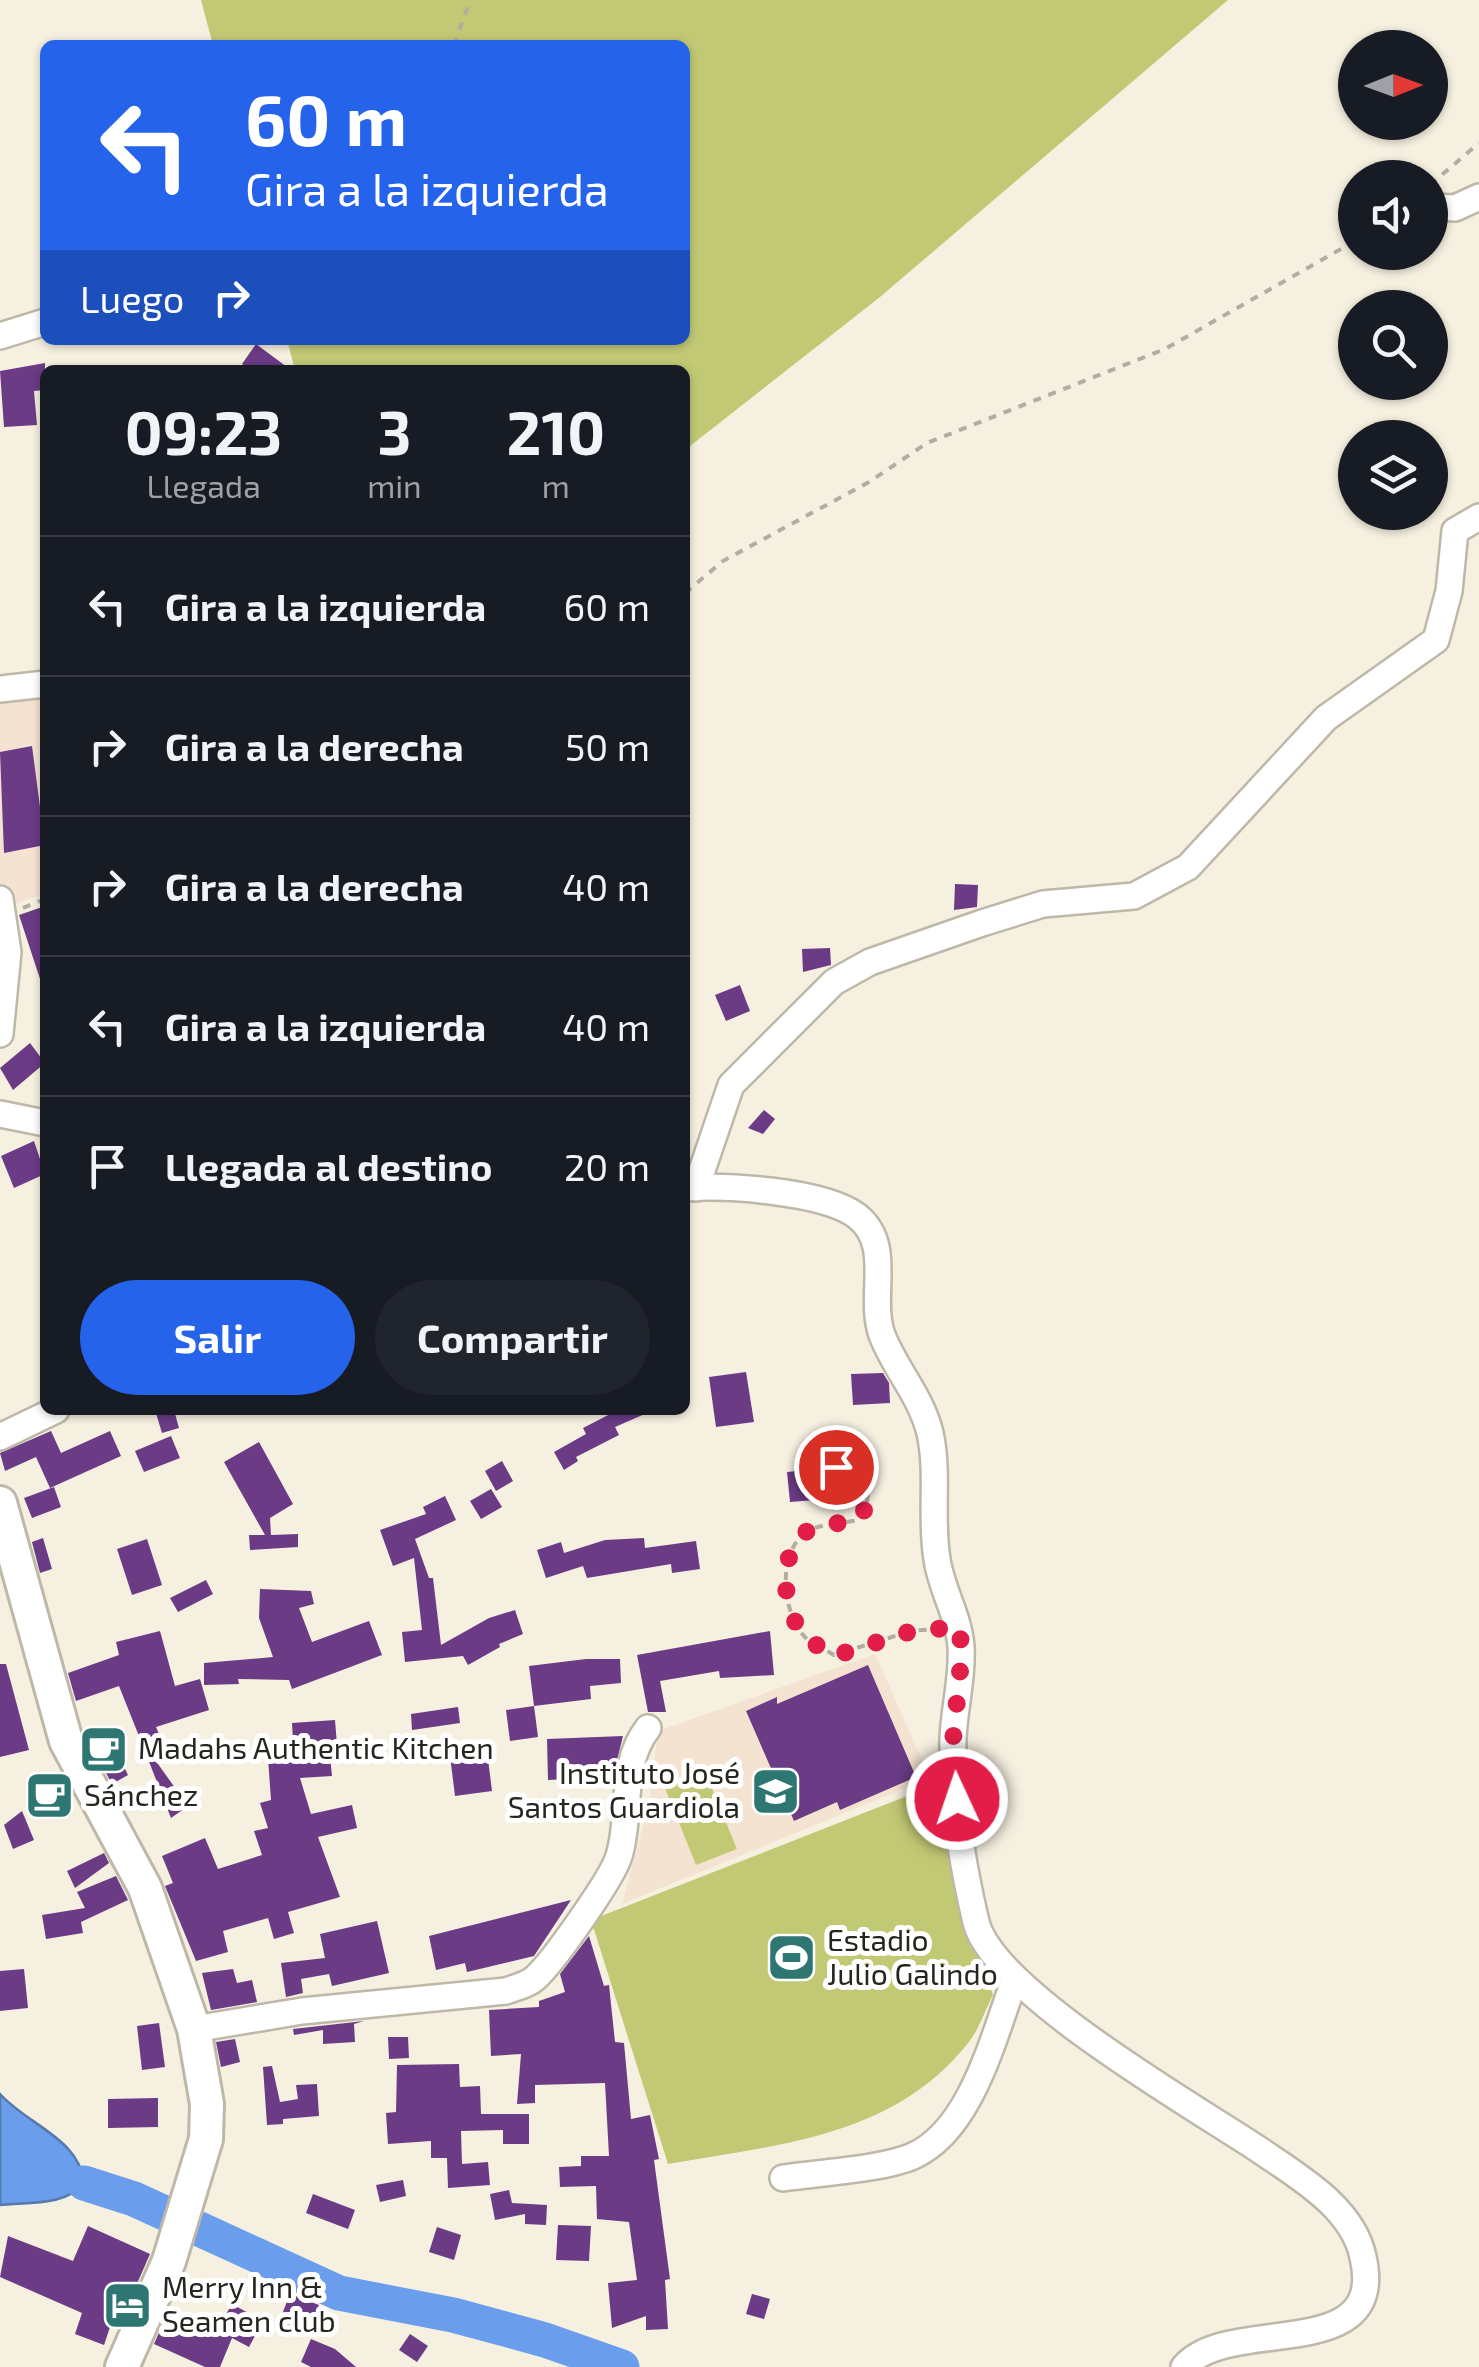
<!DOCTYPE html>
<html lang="es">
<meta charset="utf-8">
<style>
body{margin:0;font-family:"Exo 2",sans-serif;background:#20242c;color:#f1f3f6;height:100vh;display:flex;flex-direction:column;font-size:38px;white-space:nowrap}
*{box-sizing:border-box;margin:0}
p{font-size:32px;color:#9ea1a6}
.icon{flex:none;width:55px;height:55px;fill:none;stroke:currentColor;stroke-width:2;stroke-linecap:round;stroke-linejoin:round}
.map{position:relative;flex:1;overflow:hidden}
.sheet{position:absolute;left:40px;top:365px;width:650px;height:1050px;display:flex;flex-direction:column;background:#171b24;border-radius:15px;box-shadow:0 2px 8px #0004}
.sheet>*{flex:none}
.guide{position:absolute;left:40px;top:40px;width:650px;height:305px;border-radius:15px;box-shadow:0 2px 8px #0004;background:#2563eb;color:#fff;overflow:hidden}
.needle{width:65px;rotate:89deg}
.fabs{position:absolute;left:1338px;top:30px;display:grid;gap:20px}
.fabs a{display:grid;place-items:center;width:110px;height:110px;border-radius:50%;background:#171b24;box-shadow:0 2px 8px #0004;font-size:50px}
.pin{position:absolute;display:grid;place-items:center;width:85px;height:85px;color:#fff;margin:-42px;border:5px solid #fff;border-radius:50%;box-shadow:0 2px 10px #0007}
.me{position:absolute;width:110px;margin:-55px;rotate:357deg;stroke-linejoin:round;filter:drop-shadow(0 0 8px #0008)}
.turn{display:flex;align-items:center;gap:35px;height:210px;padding:0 40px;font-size:45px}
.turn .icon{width:130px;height:130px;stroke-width:2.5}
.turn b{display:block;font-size:70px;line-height:85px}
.then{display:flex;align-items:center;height:95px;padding:0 40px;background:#0003;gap:20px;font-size:38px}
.eta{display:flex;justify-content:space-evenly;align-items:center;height:170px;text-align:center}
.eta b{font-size:60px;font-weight:700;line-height:70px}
.cta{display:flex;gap:20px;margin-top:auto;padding:20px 40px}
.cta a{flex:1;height:115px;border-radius:60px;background:#2563eb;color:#fff;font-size:40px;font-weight:700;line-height:115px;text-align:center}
.cta a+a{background:#20242c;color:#f1f3f6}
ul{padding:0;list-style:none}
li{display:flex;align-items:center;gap:30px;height:140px;padding:0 40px;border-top:2px solid #363941}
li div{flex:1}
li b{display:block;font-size:38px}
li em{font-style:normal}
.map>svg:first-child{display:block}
.education{fill:#f5e3d2}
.green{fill:#c2c974}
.water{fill:#6a9deb;stroke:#5679ae;stroke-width:2.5}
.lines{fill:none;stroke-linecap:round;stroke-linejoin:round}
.river{stroke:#6a9deb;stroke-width:35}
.building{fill:#6b3b86}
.minor-casing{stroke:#beb8a9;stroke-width:30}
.major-casing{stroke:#beb8a9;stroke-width:38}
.path{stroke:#b2ada0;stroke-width:4;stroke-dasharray:8 8;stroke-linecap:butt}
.minor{stroke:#fff;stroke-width:25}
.major{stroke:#fff;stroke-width:32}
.route{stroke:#e11d48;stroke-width:18;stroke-dasharray:0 32.4}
.labels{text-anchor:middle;stroke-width:10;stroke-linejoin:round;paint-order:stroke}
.poi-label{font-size:30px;fill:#27251f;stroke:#fff;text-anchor:start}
</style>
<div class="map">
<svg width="1479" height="2367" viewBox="0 0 1479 2367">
<rect width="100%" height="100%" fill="#f6f0e0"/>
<g class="education">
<path d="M 45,695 L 45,893 L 8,907 L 0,883 L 0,696 Z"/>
<path d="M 875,1654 L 930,1778 L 622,1904 L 649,1803 L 658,1731 Z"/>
</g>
<g class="green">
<path d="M 201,0 L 1228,0 L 880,297 L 685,450 L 685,370 L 295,370 L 287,340 L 685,340 L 685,45 L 213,45 Z"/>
<path d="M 705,1771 L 737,1849 L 696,1865 L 665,1788 Z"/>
<path d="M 930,1787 L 993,1995 C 985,2010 979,2030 968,2043 C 894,2137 777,2145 668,2164 L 591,1920 Z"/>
</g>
<path class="water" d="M 0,2094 C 28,2125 80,2139 84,2183 C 67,2206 27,2202 0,2205 Z"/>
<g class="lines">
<path class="river" d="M 84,2183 L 134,2199 L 339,2293 L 453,2315 L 545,2340 L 622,2367"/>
</g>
<g class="building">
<path d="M 256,344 L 291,370 L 250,370 L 242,364 Z"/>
<path d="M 45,363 L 45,390 L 34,391 L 37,425 L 4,427 L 0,371 Z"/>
<path d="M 32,746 L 45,845 L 4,853 L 0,752 Z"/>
<path d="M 955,884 L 978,885 L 977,907 L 954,910 Z"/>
<path d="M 45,906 L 45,988 L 43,988 L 19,915 Z"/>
<path d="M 830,948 L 831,965 L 803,972 L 802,949 Z"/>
<path d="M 740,985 L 750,1011 L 726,1021 L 715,995 Z"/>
<path d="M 30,1043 L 45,1063 L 13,1090 L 0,1068 Z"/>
<path d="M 764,1110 L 775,1119 L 763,1134 L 748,1128 Z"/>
<path d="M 34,1141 L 45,1174 L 14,1188 L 1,1156 Z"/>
<path d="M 746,1372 L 754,1422 L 716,1427 L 709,1377 Z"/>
<path d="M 883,1373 L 889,1383 L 890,1403 L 853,1405 L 851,1374 Z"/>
<path d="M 155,1410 L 174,1410 L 179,1428 L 162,1433 Z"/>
<path d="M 618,1410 L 654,1410 L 615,1427 L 619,1435 L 576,1457 L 578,1461 L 564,1470 L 554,1452 L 586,1434 L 583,1428 Z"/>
<path d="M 51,1431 L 61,1453 L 110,1431 L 121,1456 L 50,1488 L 36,1457 L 5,1471 L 0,1453 Z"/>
<path d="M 171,1436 L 180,1458 L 144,1472 L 135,1451 Z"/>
<path d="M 259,1442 L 293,1504 L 270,1518 L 271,1535 L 298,1534 L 298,1547 L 250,1550 L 249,1535 L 265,1535 L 224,1462 Z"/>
<path d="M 502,1461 L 513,1481 L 496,1491 L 485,1471 Z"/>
<path d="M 836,1467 L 839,1498 L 790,1502 L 787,1472 Z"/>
<path d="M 54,1487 L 61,1507 L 32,1518 L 24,1498 Z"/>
<path d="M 491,1489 L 502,1507 L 481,1519 L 470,1501 Z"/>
<path d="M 445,1496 L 456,1520 L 415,1539 L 429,1578 L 433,1578 L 441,1645 L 489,1618 L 515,1610 L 523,1634 L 499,1644 L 500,1647 L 468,1665 L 463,1656 L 405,1662 L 402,1632 L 422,1630 L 414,1558 L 393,1566 L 380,1530 L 426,1514 L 423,1507 Z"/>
<path d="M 43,1538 L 52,1569 L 40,1573 L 32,1542 Z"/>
<path d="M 644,1538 L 645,1548 L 696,1541 L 700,1569 L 672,1573 L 671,1564 L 587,1578 L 583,1566 L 546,1578 L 537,1550 L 561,1542 L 564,1553 L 605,1540 Z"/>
<path d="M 147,1539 L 162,1585 L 132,1595 L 117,1549 Z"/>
<path d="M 206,1580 L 213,1594 L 178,1612 L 170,1598 Z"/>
<path d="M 260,1589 L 311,1591 L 314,1604 L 299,1608 L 312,1642 L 369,1621 L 382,1655 L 292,1689 L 289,1680 L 238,1679 L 239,1684 L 204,1685 L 204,1663 L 273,1657 L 259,1618 Z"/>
<path d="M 160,1631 L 175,1686 L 200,1679 L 209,1710 L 156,1727 L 159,1734 L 141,1741 L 119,1686 L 76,1701 L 68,1673 L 119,1655 L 116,1642 Z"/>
<path d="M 770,1631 L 774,1675 L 720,1678 L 719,1671 L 660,1681 L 666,1712 L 648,1712 L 637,1655 Z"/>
<path d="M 586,1659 L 620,1659 L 621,1683 L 590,1686 L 591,1699 L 534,1706 L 529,1666 Z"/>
<path d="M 0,1664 L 6,1664 L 29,1750 L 0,1757 Z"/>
<path d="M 868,1665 L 916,1777 L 840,1810 L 837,1802 L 794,1821 L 746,1711 L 777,1697 L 777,1704 Z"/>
<path d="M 534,1706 L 538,1737 L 510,1741 L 506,1710 Z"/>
<path d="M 458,1707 L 460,1723 L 412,1730 L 411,1714 Z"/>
<path d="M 335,1720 L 337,1745 L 329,1746 L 332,1776 L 300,1778 L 311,1814 L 352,1805 L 357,1828 L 318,1837 L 340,1897 L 288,1912 L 294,1933 L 274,1939 L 268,1918 L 223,1931 L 228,1952 L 196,1961 L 165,1886 L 173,1883 L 162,1856 L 205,1838 L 218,1869 L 262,1855 L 254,1831 L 268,1828 L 260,1803 L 271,1800 L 267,1744 L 293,1742 L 292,1723 Z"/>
<path d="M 623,1736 L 613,1777 L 548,1780 L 547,1739 Z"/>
<path d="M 110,1738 L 128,1775 L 112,1784 L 92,1747 Z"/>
<path d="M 487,1751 L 492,1791 L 455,1796 L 450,1756 Z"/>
<path d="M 153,1757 L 188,1806 L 171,1818 L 148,1759 Z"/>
<path d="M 22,1811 L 34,1840 L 13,1849 L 4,1825 Z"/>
<path d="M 104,1853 L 109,1863 L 75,1888 L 67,1871 Z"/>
<path d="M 116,1876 L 128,1900 L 81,1922 L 83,1933 L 46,1939 L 42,1915 L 85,1908 L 77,1892 Z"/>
<path d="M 571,1900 L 534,1956 L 467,1972 L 465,1963 L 436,1970 L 429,1936 Z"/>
<path d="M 377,1921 L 389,1973 L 332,1986 L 329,1974 L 301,1979 L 303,1993 L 286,1997 L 281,1963 L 325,1958 L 320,1934 Z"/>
<path d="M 589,1936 L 604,1986 L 609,1985 L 615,2042 L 624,2043 L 631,2119 L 650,2115 L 659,2159 L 654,2160 L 670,2279 L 665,2280 L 668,2329 L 646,2330 L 646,2316 L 612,2328 L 608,2283 L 637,2280 L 629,2222 L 597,2219 L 596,2186 L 560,2187 L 559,2167 L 581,2166 L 581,2156 L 609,2156 L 605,2083 L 535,2085 L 535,2103 L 517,2104 L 521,2054 L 491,2056 L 489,2010 L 539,2007 L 539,2001 L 565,1992 L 560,1974 Z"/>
<path d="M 24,1969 L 28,2008 L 0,2011 L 0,1971 Z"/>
<path d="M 233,1969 L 237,1983 L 252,1980 L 257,2002 L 211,2010 L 202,1973 Z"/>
<path d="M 364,2021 L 354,2024 L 355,2042 L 323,2044 L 323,2030 L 294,2035 L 293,2029 Z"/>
<path d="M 159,2023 L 165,2067 L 142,2070 L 137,2026 Z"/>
<path d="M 388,2037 L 408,2037 L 409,2058 L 389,2059 Z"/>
<path d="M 235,2039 L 240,2062 L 221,2067 L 216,2042 Z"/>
<path d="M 459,2064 L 460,2087 L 480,2086 L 481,2114 L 529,2114 L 529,2144 L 503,2144 L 503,2130 L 461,2131 L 462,2164 L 488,2162 L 490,2185 L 448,2188 L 447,2158 L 431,2158 L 431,2141 L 388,2144 L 386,2113 L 396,2112 L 397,2065 Z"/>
<path d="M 272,2066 L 280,2102 L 298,2099 L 296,2085 L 317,2084 L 319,2116 L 283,2119 L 283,2124 L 267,2125 L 263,2067 Z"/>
<path d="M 158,2098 L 158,2127 L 108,2128 L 108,2099 Z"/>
<path d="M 403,2180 L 406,2196 L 380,2202 L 376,2185 Z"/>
<path d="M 509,2190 L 512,2203 L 547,2205 L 546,2225 L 525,2224 L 525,2214 L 495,2220 L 490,2194 Z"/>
<path d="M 313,2194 L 355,2210 L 348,2229 L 306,2213 Z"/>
<path d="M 558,2225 L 591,2226 L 589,2261 L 556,2260 Z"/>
<path d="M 88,2226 L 150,2254 L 118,2327 L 111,2324 L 104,2345 L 75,2334 L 82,2313 L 0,2277 L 8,2236 L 73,2261 Z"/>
<path d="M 437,2227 L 461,2235 L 454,2260 L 429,2252 Z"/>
<path d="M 290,2294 L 319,2305 L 309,2333 L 279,2322 Z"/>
<path d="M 752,2294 L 770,2299 L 764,2319 L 746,2314 Z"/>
<path d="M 232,2304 L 263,2321 L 249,2347 L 232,2338 L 220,2367 L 205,2367 L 154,2344 L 168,2312 L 215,2333 Z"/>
<path d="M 410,2334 L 428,2346 L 417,2362 L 399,2350 Z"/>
<path d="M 311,2339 L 335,2349 L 356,2367 L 311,2367 L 301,2362 Z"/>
</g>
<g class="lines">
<defs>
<g id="minor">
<path d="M 1430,207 L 1455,208 L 1479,197"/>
<path d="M 0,336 L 45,322"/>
<path d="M 0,689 L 45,684"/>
<path d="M 0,899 L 8,952 L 0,1034"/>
<path d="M 0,1114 L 45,1123"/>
<path d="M 685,1188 C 726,1185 824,1191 857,1216 C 894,1245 868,1296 882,1335 C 895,1369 921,1396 930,1433 C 939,1473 930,1518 937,1559 C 941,1589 959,1616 961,1647 C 963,1677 954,1709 953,1739 C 952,1800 962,1863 976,1922 C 993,1992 1197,2108 1261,2151 C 1299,2177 1353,2208 1363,2257 C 1388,2367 1229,2314 1184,2367"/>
<path d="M 696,1188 L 731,1085 L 834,982 L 870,962 L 982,923 L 1043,904 L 1134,896 L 1188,867 L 1326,718 L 1436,640 L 1449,591 L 1455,531 L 1479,517"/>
<path d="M 0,1437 L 56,1410"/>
<path d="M 194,2029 L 302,2011 L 506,1991 C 514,1988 527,1985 534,1979 C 552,1964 613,1877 619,1856 C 632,1813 619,1765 648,1728"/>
<path d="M 783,2178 C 817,2173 884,2169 913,2156 C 972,2130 994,2034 1015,1979"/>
</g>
<path id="major" d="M 0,1503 L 66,1741 L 145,1888 L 194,2029 L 207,2104 L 206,2139 L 169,2261 L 122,2367"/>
</defs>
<use href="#minor" class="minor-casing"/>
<use href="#major" class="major-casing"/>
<g class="path">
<path d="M 454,45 L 470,0"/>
<path d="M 1430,185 L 1479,143"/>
<path d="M 685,593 L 723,561 L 869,482 L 927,443 L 1165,349 L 1355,241"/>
<path d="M 23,908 L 45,899"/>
<path d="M 836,1467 L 854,1468 C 870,1488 872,1498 859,1520 C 844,1523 818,1524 806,1532 C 776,1554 782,1616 807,1639 C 815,1645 826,1650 834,1655 L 911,1631 L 935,1629"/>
</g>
<use href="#minor" class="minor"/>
<use href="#major" class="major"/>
</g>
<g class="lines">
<path class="route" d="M 836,1467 L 854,1468 C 870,1488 872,1498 859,1520 C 844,1523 818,1524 806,1532 C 776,1554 782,1616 808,1639 C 815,1645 826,1650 834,1656 L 912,1631 L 959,1627 L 962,1652 L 953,1740 L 957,1799"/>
</g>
<defs>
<symbol id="cafe-square" viewBox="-11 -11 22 22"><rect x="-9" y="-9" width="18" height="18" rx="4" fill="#2d7672" stroke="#fff"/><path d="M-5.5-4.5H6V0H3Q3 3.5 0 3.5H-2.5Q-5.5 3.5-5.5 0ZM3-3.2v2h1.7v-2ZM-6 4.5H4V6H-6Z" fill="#fff"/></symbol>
<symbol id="school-square" viewBox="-11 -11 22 22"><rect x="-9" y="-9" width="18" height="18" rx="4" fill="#2d7672" stroke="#fff"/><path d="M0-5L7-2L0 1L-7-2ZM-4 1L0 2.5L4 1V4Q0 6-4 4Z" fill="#fff"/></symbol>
<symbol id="stadium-square" viewBox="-11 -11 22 22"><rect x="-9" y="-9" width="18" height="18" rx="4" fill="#2d7672" stroke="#fff"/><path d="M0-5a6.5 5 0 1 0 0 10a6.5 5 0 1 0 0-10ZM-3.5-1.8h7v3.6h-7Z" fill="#fff"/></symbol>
<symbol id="hotel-square" viewBox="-11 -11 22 22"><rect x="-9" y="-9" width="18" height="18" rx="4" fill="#2d7672" stroke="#fff"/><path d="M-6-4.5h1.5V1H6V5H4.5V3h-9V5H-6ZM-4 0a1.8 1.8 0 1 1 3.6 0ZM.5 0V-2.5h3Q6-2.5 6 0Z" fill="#fff"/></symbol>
</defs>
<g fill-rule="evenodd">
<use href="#cafe-square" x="76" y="1722" width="55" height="55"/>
<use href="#school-square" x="748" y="1764" width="55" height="55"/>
<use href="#cafe-square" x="22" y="1768" width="55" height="55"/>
<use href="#stadium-square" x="764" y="1930" width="55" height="55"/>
<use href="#hotel-square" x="100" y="2278" width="55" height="55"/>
</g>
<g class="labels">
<g class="poi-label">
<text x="138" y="1759">Madahs Authentic Kitchen</text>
<text x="740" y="1784" text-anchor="end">Instituto José<tspan x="740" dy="34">Santos Guardiola</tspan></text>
<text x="84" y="1806">Sánchez</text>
<text x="827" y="1951">Estadio<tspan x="827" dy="34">Julio Galindo</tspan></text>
<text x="162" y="2298">Merry Inn &amp;<tspan x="162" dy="34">Seamen club</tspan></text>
</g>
</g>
</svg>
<div class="fabs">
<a><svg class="needle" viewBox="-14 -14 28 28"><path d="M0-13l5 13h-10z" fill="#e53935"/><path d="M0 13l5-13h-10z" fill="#9ea1a6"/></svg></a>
<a><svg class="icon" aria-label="sound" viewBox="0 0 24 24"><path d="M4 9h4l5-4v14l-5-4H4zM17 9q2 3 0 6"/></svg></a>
<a><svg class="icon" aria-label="search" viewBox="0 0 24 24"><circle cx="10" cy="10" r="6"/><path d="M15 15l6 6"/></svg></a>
<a><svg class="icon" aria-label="layers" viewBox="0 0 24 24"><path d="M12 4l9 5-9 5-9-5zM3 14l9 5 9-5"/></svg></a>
</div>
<div class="pin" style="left:836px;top:1467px;background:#d93025"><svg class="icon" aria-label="arrive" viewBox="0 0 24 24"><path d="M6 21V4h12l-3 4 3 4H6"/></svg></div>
<svg class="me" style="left:957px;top:1799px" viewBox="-20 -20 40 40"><circle r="17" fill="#e11d48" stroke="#fff" stroke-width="3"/><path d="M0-11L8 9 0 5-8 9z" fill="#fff"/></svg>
<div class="guide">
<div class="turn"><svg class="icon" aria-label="left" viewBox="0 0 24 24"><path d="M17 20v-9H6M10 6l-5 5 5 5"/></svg><div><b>60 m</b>Gira a la izquierda</div></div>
<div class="then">Luego<svg class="icon" aria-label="right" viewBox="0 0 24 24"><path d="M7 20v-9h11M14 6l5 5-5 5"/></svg></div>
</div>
<section class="sheet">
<div class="eta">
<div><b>09:23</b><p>Llegada</p></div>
<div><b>3</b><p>min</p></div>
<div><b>210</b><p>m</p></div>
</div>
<ul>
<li><svg class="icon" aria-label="left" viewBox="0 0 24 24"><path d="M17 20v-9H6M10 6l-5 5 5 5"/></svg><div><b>Gira a la izquierda</b></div><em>60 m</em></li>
<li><svg class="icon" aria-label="right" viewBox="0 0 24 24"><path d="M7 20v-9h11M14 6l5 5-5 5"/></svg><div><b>Gira a la derecha</b></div><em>50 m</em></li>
<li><svg class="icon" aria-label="right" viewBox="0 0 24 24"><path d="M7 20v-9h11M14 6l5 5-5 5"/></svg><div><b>Gira a la derecha</b></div><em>40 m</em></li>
<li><svg class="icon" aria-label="left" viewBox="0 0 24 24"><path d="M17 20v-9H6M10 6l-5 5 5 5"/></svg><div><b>Gira a la izquierda</b></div><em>40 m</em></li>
<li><svg class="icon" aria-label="arrive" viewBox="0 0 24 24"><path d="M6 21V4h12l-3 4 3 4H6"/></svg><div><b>Llegada al destino</b></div><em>20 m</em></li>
</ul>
<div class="cta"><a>Salir</a><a>Compartir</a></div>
</section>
</div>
